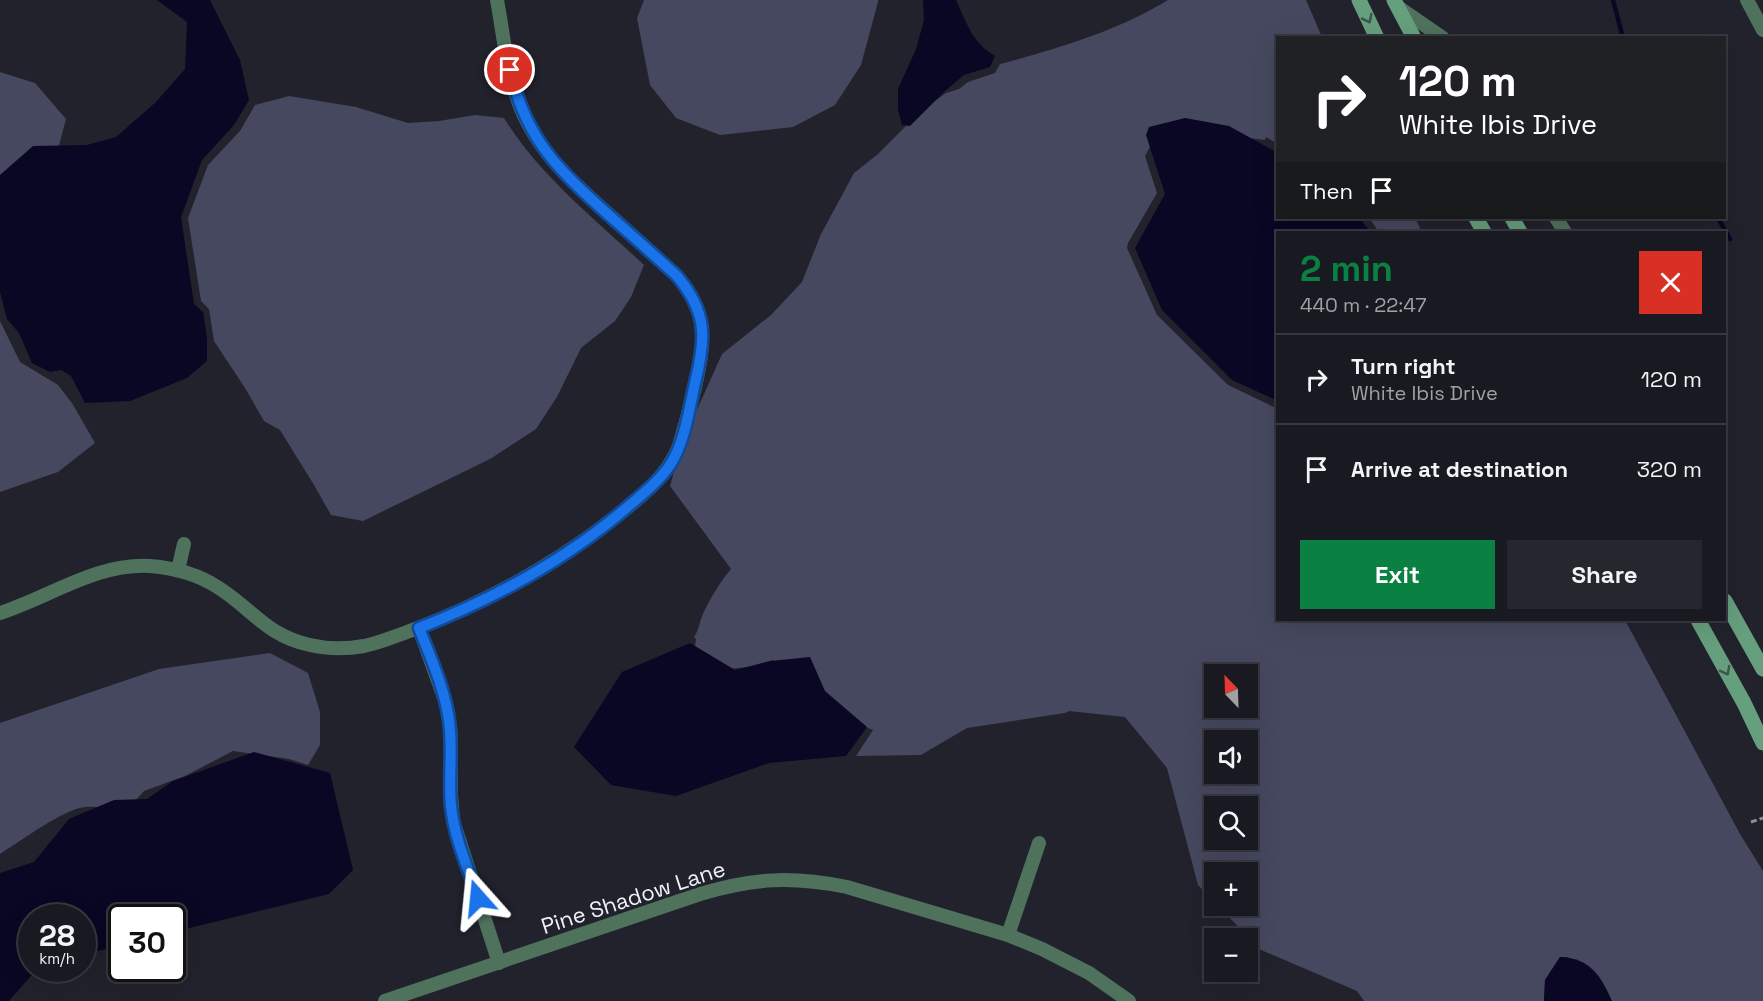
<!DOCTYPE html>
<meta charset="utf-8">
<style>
body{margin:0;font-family:"Space Grotesk",sans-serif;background:#26272e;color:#f1f3f6;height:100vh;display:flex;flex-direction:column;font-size:22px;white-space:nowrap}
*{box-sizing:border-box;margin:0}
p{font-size:20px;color:#9fa1a5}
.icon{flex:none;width:33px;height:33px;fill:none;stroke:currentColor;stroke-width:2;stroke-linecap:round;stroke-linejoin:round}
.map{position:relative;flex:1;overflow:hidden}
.side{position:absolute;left:1276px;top:231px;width:450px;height:390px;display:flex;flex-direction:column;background:#191a21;border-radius:0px;box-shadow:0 6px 24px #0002,0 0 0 2px #37383f}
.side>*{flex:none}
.hud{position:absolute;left:1276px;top:36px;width:450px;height:183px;border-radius:0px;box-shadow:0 6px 24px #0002,0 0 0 2px #37383f;background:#202124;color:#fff;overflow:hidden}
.needle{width:39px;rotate:337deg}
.buttons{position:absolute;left:1204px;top:664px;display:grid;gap:12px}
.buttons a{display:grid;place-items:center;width:54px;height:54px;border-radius:0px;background:#191a21;box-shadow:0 6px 24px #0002,0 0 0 2px #37383f;font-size:30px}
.speed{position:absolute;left:18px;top:904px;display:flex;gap:12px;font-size:30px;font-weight:700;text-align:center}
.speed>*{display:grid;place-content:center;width:78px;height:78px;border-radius:50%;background:#191a21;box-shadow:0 6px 24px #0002,0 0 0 2px #37383f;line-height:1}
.speed small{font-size:15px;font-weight:400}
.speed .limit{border:3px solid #111;border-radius:9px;background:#fff;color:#111}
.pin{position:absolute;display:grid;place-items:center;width:51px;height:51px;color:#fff;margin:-26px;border:3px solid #fff;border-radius:50%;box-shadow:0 2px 6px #0007}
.me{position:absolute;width:66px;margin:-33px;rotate:342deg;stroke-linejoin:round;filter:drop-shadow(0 0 4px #0008)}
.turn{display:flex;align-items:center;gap:21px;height:126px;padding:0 24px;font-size:27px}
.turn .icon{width:78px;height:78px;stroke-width:2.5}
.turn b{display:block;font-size:42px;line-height:51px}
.then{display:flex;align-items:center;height:57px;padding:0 24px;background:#0003;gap:12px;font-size:22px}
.round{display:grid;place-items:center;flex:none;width:63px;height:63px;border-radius:0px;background:#26272e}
.headline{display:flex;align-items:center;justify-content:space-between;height:102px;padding:0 24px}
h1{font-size:36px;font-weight:700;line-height:45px;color:#0b8043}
.button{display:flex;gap:12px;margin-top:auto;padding:12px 24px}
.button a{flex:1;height:69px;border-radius:0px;background:#0b8043;color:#fff;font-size:24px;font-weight:700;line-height:69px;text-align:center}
.button a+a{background:#26272e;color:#f1f3f6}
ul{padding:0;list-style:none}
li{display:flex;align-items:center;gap:18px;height:90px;padding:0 24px;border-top:2px solid #37383f}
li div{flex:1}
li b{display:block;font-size:22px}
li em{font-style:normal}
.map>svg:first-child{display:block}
.green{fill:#46485f;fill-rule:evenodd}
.water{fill:#090723}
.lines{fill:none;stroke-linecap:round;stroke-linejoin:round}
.stream{stroke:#090723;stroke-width:4.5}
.path{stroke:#8c8d96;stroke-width:3;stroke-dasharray:6 3;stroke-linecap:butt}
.street{stroke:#4f725d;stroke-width:14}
.secondary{stroke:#669f7d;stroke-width:15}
.oneway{stroke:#3d544c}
.route-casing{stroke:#114b97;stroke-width:15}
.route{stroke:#1a73e8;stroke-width:10}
.labels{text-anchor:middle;stroke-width:6;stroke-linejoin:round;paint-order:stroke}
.street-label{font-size:22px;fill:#f0f1f8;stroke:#21222c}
</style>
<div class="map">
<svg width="1763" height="1001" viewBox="0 0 1763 1001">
<rect width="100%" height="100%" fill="#21222c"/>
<g class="green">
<path d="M 644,0 L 878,0 L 878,2 L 861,65 L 835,105 L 793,127 L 720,135 L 676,118 L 650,85 L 637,18 Z"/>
<path d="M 1168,0 L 1306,0 L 1322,37 L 1278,38 L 1278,144 L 1266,137 L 1265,140 L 1248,138 L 1157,134 L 1145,156 L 1157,193 L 1128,243 L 1127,248 L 1157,315 L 1228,385 L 1278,409 L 1278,620 L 1625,620 L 1740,834 L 1763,871 L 1763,1001 L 1608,1001 L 1568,957 L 1560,957 L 1545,980 L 1544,1001 L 1364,1001 L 1357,991 L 1261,950 L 1218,906 L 1248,906 L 1248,873 L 1215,873 L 1215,903 L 1198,885 L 1167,768 L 1125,717 L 1069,711 L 1065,713 L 967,728 L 921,755 L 856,756 L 873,730 L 858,724 L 773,660 L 748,667 L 718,670 L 695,646 L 696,639 L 694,637 C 698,631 699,626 701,619 C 707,603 720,582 731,569 L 670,486 L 682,443 L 722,354 L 771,315 L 802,282 L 821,234 L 854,173 L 878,154 L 922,110 L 946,93 L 959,89 L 968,82 L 995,73 L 1000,64 C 1057,49 1117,31 1168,0 ZM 1215,675 L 1248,675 L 1248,708 L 1215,708 ZM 1215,741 L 1248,741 L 1248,774 L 1215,774 ZM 1215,807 L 1248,807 L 1248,840 L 1215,840 Z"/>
<path d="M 0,72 L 35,83 L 66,119 L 57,153 L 0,175 Z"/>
<path d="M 289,96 L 356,107 L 408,123 L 439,121 L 475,115 L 504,118 C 540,176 595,219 644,265 L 631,297 L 615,321 L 581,348 L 557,397 L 536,429 L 490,459 L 363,521 L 331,515 L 314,485 L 280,430 L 264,421 L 245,388 L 214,341 L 209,309 L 201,301 L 188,218 L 208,165 L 240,131 L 255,105 Z"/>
<path d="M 1369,218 L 1415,218 L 1422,232 L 1379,232 Z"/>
<path d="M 0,321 L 20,362 L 58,385 L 72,403 L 95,443 L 58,472 L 0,492 Z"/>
<path d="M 270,653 L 308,673 L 320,712 L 320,745 L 308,765 L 289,759 L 233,751 L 185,776 L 144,791 L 127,810 C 113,809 98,806 85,807 C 64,809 19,842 0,854 L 0,723 L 159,669 Z"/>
</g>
<g class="water">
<path d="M 157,0 L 210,0 L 240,60 L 249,100 L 234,125 L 202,160 L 181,217 L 194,304 L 203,312 L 207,337 L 207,361 L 187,378 L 130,401 L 85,403 L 71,376 L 61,370 L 50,372 L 32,363 L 19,333 L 7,319 L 0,292 L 0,175 L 33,146 L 87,145 L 116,137 L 156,102 L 185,69 L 187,22 Z"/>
<path d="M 923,0 L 956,0 C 967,24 972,42 995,56 L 990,67 L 964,75 L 946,90 L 910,126 L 902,125 L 898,110 L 898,89 L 916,49 L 924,20 Z"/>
<path d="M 1185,118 L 1229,126 L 1278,153 L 1278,218 L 1360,218 L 1370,232 L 1278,232 L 1278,401 L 1232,380 L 1162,310 L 1135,248 L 1165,194 L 1146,135 L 1149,127 Z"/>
<path d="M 690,643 L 735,670 L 771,661 L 810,657 L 825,691 L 867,727 L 846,756 L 769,763 L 676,796 L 611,785 L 574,747 L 622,672 Z"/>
<path d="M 254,752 L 330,773 L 353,870 L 329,894 L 173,932 L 172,918 L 122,918 L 121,945 L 83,955 L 82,918 L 32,918 L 32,969 L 37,969 L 9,1001 L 0,1001 L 0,873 L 34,862 L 69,819 L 114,800 L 147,799 L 173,781 Z"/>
<path d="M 1560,957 C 1590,958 1601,976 1612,1001 L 1544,1001 L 1545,980 Z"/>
</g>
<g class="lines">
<g class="stream">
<path d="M 1613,0 L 1623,38"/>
<path d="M 1718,218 L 1730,239"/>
</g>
<path class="path" d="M 1751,822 L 1763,818"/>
<g class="street">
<path d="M 1747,0 L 1763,30"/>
<path d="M 1398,7 L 1443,38"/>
<path d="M 1556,218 L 1565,232"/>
<path d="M 178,570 L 184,544"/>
<path d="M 0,613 C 50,597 96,563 150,566 C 175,568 198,574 219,588 C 252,609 267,636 310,645 C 327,649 347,649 364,646 C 379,643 393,637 407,632 C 482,605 550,567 613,519 C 639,499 667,477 679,446 C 685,426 690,407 695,387 C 705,342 709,313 677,276 C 656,257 634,237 613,218 C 573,183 535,151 517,98 C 506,67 503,32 497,0"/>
<path d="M 419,628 L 445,700 L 448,713 L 451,737 L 451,794 L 453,821 L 499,963"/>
<path d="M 1008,935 L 1039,843"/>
<path d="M 385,1001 L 700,894 C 754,878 791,876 847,887 L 1008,935 L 1042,949 L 1089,973 L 1129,1001"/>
</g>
<g class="secondary">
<path d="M 1359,0 L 1377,38"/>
<path d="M 1394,0 L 1414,38"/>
<path d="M 1476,218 L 1484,232"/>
<path d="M 1512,218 L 1520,232"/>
<path d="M 1725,601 L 1763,669"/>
<path d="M 1698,620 L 1744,703 L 1763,743"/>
</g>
</g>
<defs><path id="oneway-chevron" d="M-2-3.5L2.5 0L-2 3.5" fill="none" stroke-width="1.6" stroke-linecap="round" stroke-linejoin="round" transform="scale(1.5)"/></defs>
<g class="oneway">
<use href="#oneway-chevron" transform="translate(1368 19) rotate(64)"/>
<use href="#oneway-chevron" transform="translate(1726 671) rotate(62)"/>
</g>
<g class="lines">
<defs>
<path id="route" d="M 478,898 C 468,868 454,837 451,806 C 448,775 454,745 448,714 C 443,685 430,656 419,628 C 496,598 569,558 631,504 C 645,492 660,480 670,465 C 685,442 689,410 695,383 C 706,339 708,313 677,276 C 656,257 634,237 612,218 C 560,171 526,141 510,70"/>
</defs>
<use href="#route" class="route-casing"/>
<use href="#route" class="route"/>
</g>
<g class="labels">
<g class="street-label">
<text transform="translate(633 897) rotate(-18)" y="8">Pine Shadow Lane</text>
</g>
</g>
</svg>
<div class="buttons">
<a><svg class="needle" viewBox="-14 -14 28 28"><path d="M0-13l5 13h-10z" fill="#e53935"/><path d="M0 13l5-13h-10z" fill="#9fa1a5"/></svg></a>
<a><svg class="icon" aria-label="sound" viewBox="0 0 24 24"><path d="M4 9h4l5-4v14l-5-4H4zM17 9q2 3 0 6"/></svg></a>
<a><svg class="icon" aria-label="search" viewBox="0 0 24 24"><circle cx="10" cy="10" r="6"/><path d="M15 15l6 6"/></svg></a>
<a>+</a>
<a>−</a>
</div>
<div class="speed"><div>28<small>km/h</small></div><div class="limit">30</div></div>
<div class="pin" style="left:510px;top:70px;background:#d93025"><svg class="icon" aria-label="arrive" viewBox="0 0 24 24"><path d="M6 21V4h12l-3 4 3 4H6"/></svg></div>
<svg class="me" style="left:478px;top:898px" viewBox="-20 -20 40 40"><path d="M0-17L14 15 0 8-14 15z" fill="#1a73e8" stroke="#fff" stroke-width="4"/></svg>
<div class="hud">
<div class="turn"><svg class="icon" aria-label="right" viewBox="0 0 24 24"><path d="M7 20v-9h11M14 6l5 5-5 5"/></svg><div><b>120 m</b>White Ibis Drive</div></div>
<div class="then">Then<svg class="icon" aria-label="arrive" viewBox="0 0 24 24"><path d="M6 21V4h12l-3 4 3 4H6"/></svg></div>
</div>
<section class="side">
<div class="headline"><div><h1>2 min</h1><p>440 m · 22:47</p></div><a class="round" style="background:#d93025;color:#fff"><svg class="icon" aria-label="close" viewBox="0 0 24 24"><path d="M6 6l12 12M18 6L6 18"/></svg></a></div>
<ul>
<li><svg class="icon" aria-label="right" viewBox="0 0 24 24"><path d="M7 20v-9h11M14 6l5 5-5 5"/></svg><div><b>Turn right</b><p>White Ibis Drive</p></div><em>120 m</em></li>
<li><svg class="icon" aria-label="arrive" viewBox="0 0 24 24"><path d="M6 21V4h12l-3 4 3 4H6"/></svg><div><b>Arrive at destination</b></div><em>320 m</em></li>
</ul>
<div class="button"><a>Exit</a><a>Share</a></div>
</section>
</div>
